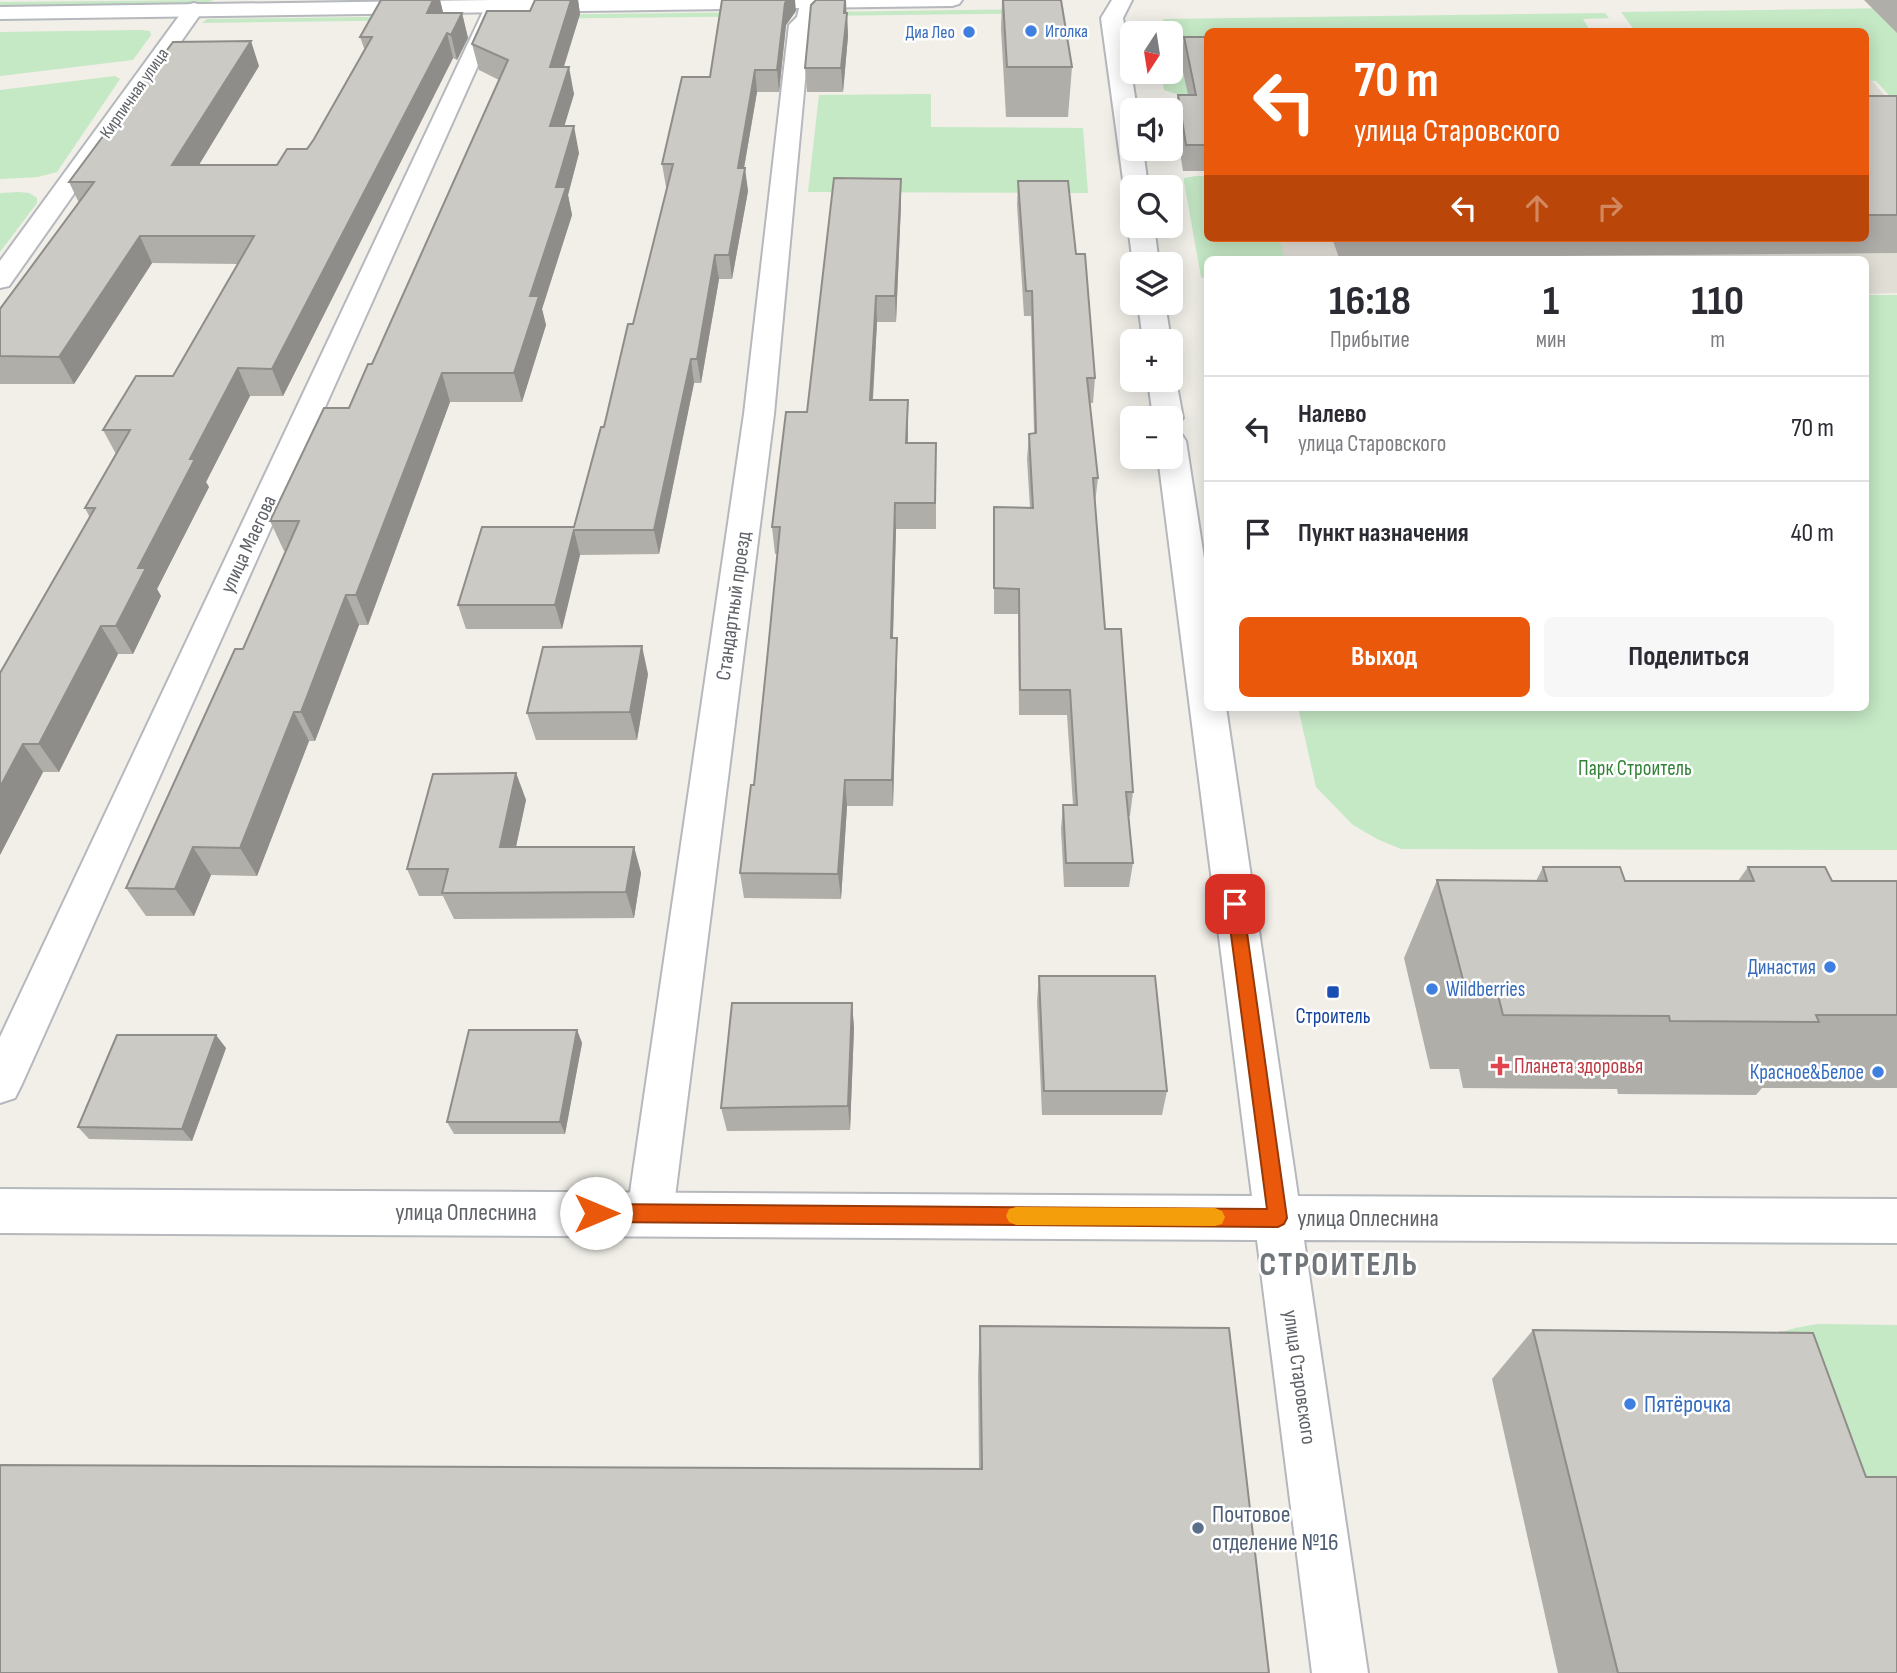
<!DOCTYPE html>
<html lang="ru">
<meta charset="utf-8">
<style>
body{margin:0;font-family:"Sofia Sans Condensed",sans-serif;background:#f7f7f7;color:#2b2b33;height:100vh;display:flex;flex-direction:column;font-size:26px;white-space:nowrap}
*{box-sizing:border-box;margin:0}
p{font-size:23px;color:#7c7c81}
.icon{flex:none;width:38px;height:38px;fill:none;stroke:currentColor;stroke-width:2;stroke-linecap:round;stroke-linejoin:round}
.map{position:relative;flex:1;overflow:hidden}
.panel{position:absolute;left:1204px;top:256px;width:665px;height:455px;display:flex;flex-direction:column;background:#fff;border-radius:10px;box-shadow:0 4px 18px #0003}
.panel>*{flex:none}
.guide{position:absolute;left:1204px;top:28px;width:665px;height:214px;border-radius:10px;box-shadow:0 4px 18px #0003;background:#ea580c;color:#fff;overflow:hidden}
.needle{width:46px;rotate:192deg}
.controls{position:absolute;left:1120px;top:21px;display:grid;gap:14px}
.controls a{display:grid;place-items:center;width:63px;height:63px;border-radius:10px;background:#fff;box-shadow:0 4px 18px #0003;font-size:35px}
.pin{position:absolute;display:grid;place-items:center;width:60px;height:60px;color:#fff;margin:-30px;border-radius:14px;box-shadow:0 4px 10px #0006}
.me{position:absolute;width:77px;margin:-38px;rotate:90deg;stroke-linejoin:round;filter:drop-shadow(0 0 5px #0008)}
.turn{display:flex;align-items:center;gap:24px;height:147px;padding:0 35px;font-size:32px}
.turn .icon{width:91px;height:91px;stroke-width:2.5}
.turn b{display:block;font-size:49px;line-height:60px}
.lanes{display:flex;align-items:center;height:66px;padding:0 35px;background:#0003;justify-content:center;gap:35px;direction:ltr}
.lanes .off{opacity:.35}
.eta{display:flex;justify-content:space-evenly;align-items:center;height:119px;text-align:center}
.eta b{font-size:42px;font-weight:700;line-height:49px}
.button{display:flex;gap:14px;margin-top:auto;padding:14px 35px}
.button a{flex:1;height:80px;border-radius:10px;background:#ea580c;color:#fff;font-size:28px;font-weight:700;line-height:80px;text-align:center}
.button a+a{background:#f7f7f7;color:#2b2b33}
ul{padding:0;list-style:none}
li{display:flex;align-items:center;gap:21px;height:105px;padding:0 35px;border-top:2px solid #e1e1e2}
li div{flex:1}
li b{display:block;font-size:26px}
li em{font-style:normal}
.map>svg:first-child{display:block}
.education{fill:#e1ded6}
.green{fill:#c5e8c5}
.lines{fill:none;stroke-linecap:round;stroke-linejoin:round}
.minor-casing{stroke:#b5b8bc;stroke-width:4}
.tertiary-casing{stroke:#b5b8bc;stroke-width:4}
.minor{fill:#fff;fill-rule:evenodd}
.tertiary{fill:#fff;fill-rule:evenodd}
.wall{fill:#afaea9}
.shaded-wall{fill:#8f8d8a}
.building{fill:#cccac5;stroke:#8f8d8a;stroke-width:2}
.route{fill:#ea580c;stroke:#983908;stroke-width:2}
.slow{fill:#f59e0b}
.shop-dot{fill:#3f7fe0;stroke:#fff;stroke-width:2.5}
.transit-dot{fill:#1a4fb4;stroke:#fff;stroke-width:2.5}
.health-dot{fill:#e0444e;stroke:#fff;stroke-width:2.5}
.service-dot{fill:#5c6f8a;stroke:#fff;stroke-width:2.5}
.labels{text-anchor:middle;stroke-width:5;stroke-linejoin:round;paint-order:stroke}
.far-shop-label{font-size:18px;fill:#366cbe;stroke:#fff;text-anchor:start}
.far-street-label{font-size:18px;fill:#5f6368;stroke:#fff}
.street-label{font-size:21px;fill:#5f6368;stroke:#fff}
.park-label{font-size:21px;fill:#348238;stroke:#fff}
.shop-label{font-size:21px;fill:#366cbe;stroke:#fff;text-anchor:end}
.transit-label{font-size:21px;fill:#164399;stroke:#fff}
.health-label{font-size:21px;fill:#be3a42;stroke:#fff;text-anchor:start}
.near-street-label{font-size:24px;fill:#5f6368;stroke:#fff}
.near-shop-label{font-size:24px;fill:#366cbe;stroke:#fff;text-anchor:start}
.near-service-label{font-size:24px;fill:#4e5e75;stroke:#fff;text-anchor:start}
.near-district-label{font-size:33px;font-weight:bold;letter-spacing:2px;fill:#70757a;stroke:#fff}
</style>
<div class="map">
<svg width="1897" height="1673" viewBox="0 0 1897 1673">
<rect width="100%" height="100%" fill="#f1efe8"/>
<path class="education" d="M 1866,74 L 1897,109 L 1897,293 L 1866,294 L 1866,259 L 1239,259 L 1235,238 L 1866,238 Z"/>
<g class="green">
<path d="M 214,0 L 203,4 L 0,7 L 0,2 Z"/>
<path d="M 1897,8 L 1897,104 L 1876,81 L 1871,81 L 1866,74 L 1866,32 L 1635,31 L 1621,12 Z"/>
<path d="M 1044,9 L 1052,13 L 816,16 L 821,12 Z"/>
<path d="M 774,12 L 781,16 L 510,19 L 517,15 Z"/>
<path d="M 1605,13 L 1609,18 L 1583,19 L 1591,32 L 1208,32 L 1207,94 L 1176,94 L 1164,90 L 1161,72 L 1171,72 L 1171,33 L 1155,33 L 1154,26 L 1165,19 Z"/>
<path d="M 433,16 L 434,20 L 202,23 L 207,19 Z"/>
<path d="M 140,30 L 150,31 L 151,35 L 133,60 L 0,76 L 0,32 Z"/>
<path d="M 115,76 L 120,79 L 57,172 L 38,177 L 0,179 L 0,90 Z"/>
<path d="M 931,94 L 931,127 L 1083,128 L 1088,193 L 808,192 L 819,95 Z"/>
<path d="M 1196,176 L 1207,176 L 1208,238 L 1279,238 L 1285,259 L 1208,259 L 1207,280 L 1201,277 L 1184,182 L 1184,178 Z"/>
<path d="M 19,192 L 29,193 L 37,198 L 37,203 L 0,252 L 0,193 Z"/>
<path d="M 1866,295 L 1897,295 L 1897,850 L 1401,849 L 1377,839 L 1353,825 L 1316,787 L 1298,707 L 1866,707 Z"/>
<path d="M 1819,1324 L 1897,1325 L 1897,1519 L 1752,1367 C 1775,1332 1777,1330 1819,1324 Z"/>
</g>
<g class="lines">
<defs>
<g id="minor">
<path d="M 801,0 L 820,2 L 818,19 L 810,27 L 774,414 L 673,1213 L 666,1228 L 650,1235 L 634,1228 L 627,1213 L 744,414 L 789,25 L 797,17 Z"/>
<path d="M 488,1 L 502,1 L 505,5 L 22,1084 L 15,1098 L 0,1103 L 0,1037 Z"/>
<path d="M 194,3 L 201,5 L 204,9 L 9,286 L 0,288 L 0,261 L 187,5 Z"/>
</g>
<g id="tertiary">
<path d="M 492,0 L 962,0 L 959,4 L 952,6 L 0,19 L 0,7 Z"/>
<path d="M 1112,0 L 1132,0 L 1123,18 L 1137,110 L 1132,110 L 1132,149 L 1143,149 L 1148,187 L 1132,187 L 1132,193 L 1124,187 L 1101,18 Z"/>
<path d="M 1132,221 L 1132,226 L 1154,226 L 1159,264 L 1133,264 L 1128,226 Z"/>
<path d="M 1138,303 L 1165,303 L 1171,341 L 1143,341 Z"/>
<path d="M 1171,374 L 1176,380 L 1183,418 L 1178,424 L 1171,426 L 1171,418 L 1153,418 L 1148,380 L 1171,380 Z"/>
<path d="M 1171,432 L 1182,435 L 1186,441 L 1208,584 L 1208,707 L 1226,707 L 1298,1196 L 1897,1199 L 1897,1243 L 1304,1240 L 1368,1673 L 1312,1673 L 1257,1240 L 0,1233 L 0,1189 L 1252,1196 L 1158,457 L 1171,457 Z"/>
</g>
</defs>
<use href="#minor" class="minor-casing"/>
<use href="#tertiary" class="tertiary-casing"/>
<use href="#minor" class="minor"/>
<use href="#tertiary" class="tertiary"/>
</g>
<g class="wall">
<path d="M 381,0 L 440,0 L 443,13 L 462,13 L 468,38 L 457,60 L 453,58 L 283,396 L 250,396 L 206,482 L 209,487 L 157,589 L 161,596 L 133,654 L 118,654 L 59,772 L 43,772 L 0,855 L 0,673 L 90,518 L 85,508 L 116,454 L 103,430 L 173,376 L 238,264 L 152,263 L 74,384 L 0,384 L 0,309 L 79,203 L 69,182 L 259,66 L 199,165 L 277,165 L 307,149 L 314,139 L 365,51 L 360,37 Z"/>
<path d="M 535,0 L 578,0 L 580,14 L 564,67 L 574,94 L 564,126 L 579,153 L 568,195 L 572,215 L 542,309 L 546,325 L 522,402 L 450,402 L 368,625 L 359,625 L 315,741 L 309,741 L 257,876 L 211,875 L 194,916 L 146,916 L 126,888 L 243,649 L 286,551 L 284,551 L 270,521 L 349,408 L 372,364 L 499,80 L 479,70 L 472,44 L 530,11 Z"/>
<path d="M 845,0 L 846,0 L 848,36 L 843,92 L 807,92 L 805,68 Z"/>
<path d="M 1002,0 L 1061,0 L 1072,67 L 1068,117 L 1006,117 L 1001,29 Z"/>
<path d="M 1864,0 L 1897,0 L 1897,33 Z"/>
<path d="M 796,11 L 786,25 L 779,92 L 757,92 L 744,168 L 748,191 L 732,279 L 719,279 L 701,383 L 694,383 L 659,554 L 580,555 L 562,629 L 466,629 L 458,605 L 574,527 L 633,324 L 667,187 L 666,187 L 662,164 L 710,77 Z"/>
<path d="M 1184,37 L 1208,37 L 1208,171 L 1183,171 L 1175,121 L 1178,95 L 1188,95 L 1181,62 Z"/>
<path d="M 1866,96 L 1897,96 L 1897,253 L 1339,258 L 1332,238 L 1866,238 Z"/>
<path d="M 1018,181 L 1076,254 L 1095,378 L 1093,403 L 1090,403 L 1098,478 L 1095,503 L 1105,629 L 1133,792 L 1130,816 L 1129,816 L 1133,863 L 1129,887 L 1064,887 L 1061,829 L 1063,805 L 1073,805 L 1067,715 L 1019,715 L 1018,614 L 994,614 L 994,507 L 1030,508 L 1027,459 L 1029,434 L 1034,433 L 1031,316 L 1024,316 L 1017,205 Z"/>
<path d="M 901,204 L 896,322 L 877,322 L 873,400 L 908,426 L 908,443 L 936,443 L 936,529 L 896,529 L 893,638 L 897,664 L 893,806 L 847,806 L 841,899 L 744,898 L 740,873 L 754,785 L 777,554 L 775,554 L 772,527 L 807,412 Z"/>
<path d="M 648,674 L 637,740 L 536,740 L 527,713 Z"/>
<path d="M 516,773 L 526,800 L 516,847 L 634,847 L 641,873 L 634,918 L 454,919 L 443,896 L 419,896 L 407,869 Z"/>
<path d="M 1543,867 L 1625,881 L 1738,881 L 1748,867 L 1832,881 L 1897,881 L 1897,1088 L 1762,1088 L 1756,1095 L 1618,1094 L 1617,1089 L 1463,1088 L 1459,1069 L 1430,1069 L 1404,958 L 1437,880 L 1536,881 Z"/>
<path d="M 1039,976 L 1167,1091 L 1162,1115 L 1042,1115 L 1037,1001 Z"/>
<path d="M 852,1003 L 854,1028 L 850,1130 L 727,1131 L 721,1108 Z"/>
<path d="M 577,1030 L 582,1043 L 565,1134 L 454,1134 L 447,1122 Z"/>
<path d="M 226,1048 L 192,1141 L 89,1139 L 78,1127 Z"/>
<path d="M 980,1326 L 1269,1673 L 979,1469 L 978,1374 Z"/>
<path d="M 1533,1330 L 1866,1477 L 1897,1673 L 1558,1673 L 1492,1379 Z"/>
</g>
<g class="shaded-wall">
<path d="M 433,0 L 440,0 L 444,16 L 427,13 Z"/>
<path d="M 571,0 L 578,0 L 580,14 L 555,94 L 550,67 Z"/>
<path d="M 787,0 L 795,0 L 796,11 L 786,25 L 779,92 L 777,70 L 785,3 Z"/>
<path d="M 845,0 L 846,0 L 846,25 L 847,13 L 848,36 L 843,92 L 841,68 Z"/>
<path d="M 462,13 L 468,38 L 457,60 L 451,35 Z"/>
<path d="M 447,33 L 453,58 L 283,396 L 272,369 Z"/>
<path d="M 251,41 L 259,66 L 183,191 L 172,165 Z"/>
<path d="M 569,67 L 574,94 L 556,154 L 550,126 Z"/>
<path d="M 755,70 L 757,92 L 740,191 L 738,168 Z"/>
<path d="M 574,126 L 579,153 L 568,195 L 572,215 L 542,309 L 546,325 L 522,402 L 514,373 L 530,296 L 556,187 Z"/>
<path d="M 745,168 L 748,191 L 732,279 L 729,255 Z"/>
<path d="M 901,179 L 901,204 L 896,322 L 895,296 Z"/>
<path d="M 140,236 L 152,263 L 74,384 L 59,357 Z"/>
<path d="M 715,255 L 719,279 L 701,383 L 697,359 Z"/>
<path d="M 876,296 L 877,322 L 871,426 L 870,400 Z"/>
<path d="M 691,359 L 694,383 L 659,554 L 654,530 Z"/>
<path d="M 238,368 L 250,396 L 206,482 L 209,487 L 157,589 L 161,596 L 133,654 L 116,626 L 138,568 L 190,459 Z"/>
<path d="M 442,373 L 450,402 L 368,625 L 356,595 Z"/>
<path d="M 908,400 L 908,426 L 907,469 L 906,443 Z"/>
<path d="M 895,503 L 896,529 L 892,664 L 891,638 Z"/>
<path d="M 574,530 L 580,555 L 562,629 L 555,605 Z"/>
<path d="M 346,595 L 359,625 L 315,741 L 301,712 Z"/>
<path d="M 101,626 L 118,654 L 59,772 L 39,744 Z"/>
<path d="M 897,638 L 897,664 L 893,806 L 892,780 Z"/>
<path d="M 642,646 L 648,674 L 637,740 L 630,712 Z"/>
<path d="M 294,712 L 309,741 L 257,876 L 240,848 Z"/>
<path d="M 23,744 L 43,772 L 0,855 L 0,787 Z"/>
<path d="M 516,773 L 526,800 L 510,874 L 500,847 Z"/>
<path d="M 845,780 L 847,806 L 841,899 L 838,874 Z"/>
<path d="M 193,847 L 211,875 L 194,916 L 175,889 Z"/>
<path d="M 634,847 L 641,873 L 634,918 L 626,892 Z"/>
<path d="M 852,1003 L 854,1028 L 850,1130 L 848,1106 Z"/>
<path d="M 577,1030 L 582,1043 L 565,1134 L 560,1122 Z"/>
<path d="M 216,1035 L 226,1048 L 192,1141 L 182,1129 Z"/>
</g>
<g class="building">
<path d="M 381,0 L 433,0 L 427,13 L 462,13 L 451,35 L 447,33 L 272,369 L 238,368 L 190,459 L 195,459 L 138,568 L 146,568 L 116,626 L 101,626 L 39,744 L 23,744 L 0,787 L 0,673 L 95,508 L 85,508 L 130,430 L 103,430 L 136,376 L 173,376 L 254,236 L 140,236 L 59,357 L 0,356 L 0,309 L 94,182 L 69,182 L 173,42 L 251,41 L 172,165 L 277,165 L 287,149 L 307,149 L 314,139 L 372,37 L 360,37 Z"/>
<path d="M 535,0 L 571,0 L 550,67 L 569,67 L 550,126 L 574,126 L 556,187 L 566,187 L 530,296 L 539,296 L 514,373 L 442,373 L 356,595 L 346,595 L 301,712 L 294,712 L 240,848 L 193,847 L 175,889 L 126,888 L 235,649 L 243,649 L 299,521 L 270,521 L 324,408 L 349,408 L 368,364 L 372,364 L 508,60 L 472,44 L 487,11 L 530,11 Z"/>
<path d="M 722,0 L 787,0 L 785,3 L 777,70 L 755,70 L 738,168 L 745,168 L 729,255 L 715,255 L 697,359 L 691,359 L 654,530 L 574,530 L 555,605 L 458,605 L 482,527 L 574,527 L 601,427 L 604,427 L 628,324 L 633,324 L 673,164 L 662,164 L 682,77 L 710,77 Z"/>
<path d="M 816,0 L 845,0 L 844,13 L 847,13 L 841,68 L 805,68 L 811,5 Z"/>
<path d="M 1003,0 L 1061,0 L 1072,67 L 1007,67 Z"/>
<path d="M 1184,37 L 1208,37 L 1208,145 L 1186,145 L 1178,95 L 1196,95 Z"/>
<rect x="1866" y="96" width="31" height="119"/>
<path d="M 834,178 L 901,179 L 895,296 L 876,296 L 870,400 L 908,400 L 906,443 L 936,443 L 935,503 L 895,503 L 891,638 L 897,638 L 892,780 L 845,780 L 838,874 L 740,873 L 751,785 L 754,785 L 767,660 L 780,527 L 772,527 L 786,412 L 807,412 Z"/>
<path d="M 1018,181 L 1068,181 L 1076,254 L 1085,254 L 1095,378 L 1087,378 L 1098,478 L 1093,478 L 1105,629 L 1121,629 L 1133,792 L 1126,792 L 1133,863 L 1066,863 L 1063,805 L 1077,805 L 1070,690 L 1020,690 L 1019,589 L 994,588 L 994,507 L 1033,508 L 1029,434 L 1036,433 L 1032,291 L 1026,291 Z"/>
<path d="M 642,646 L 630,712 L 527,713 L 543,647 Z"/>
<path d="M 516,773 L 500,847 L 634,847 L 626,892 L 442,893 L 448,869 L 407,869 L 433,774 Z"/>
<path d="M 1543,867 L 1620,867 L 1625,881 L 1754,881 L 1748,867 L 1825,867 L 1832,881 L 1897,881 L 1897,1015 L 1816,1015 L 1819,1022 L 1670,1021 L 1669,1016 L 1503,1015 L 1498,995 L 1467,995 L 1437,880 L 1547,881 Z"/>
<path d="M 1039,976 L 1155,976 L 1167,1091 L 1044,1091 Z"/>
<path d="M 732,1003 L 852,1003 L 848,1106 L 721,1108 Z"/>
<path d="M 469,1030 L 577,1030 L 560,1122 L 447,1122 Z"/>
<path d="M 117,1035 L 216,1035 L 182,1129 L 78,1127 Z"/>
<path d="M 980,1326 L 1229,1328 L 1269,1673 L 0,1673 L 0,1465 L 982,1469 Z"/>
<path d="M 1533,1330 L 1813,1333 L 1866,1477 L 1897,1477 L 1897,1673 L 1618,1673 Z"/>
</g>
<path class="route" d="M 1235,898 L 1241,900 L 1243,904 L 1287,1218 L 1284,1224 L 1278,1227 L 596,1222 L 589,1219 L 586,1213 L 589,1206 L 596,1204 L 1267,1209 L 1227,904 L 1229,900 Z"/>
<path class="slow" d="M 1016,1207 L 1215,1208 L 1222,1211 L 1225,1217 L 1222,1224 L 1215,1226 L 1016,1225 L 1009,1222 L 1006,1216 L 1009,1209 Z"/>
<g class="shop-dot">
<circle cx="1031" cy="31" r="7"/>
<circle cx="969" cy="32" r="7"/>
<circle cx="1830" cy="967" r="7"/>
<circle cx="1432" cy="989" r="7"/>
<circle cx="1878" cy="1072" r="7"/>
<circle cx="1630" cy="1404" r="7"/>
</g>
<rect class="transit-dot" x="1326" y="985" width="14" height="14" rx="3.5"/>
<path class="health-dot" d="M1496.5 1055.5h7v7h7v7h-7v7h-7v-7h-7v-7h7z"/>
<circle class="service-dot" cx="1198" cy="1528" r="7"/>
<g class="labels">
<g class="far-shop-label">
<text x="1045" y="37">Иголка</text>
<text x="955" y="38" text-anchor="end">Диа Лео</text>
</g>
<g class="far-street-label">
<text transform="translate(134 93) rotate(-55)" y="6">Кирпичная улица</text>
</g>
<g class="street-label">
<text transform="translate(248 544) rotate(-65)" y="7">улица Маегова</text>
<text transform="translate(733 606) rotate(-82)" y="7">Стандартный проезд</text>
<text transform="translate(1300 1377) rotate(82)" y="7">улица Старовского</text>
</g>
<g class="park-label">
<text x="1635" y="775">Парк Строитель</text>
</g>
<g class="shop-label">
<text x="1816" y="974">Династия</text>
<text x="1446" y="996" text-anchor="start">Wildberries</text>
<text x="1864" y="1079">Красное&amp;Белое</text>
</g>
<g class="transit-label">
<text x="1333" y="1023">Строитель</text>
</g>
<g class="health-label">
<text x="1514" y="1073">Планета здоровья</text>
</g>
<g class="near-street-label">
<text x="466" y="1220">улица Оплеснина</text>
<text x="1368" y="1226">улица Оплеснина</text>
</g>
<g class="near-shop-label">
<text x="1644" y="1412">Пятёрочка</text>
</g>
<g class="near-service-label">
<text x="1212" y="1522">Почтовое<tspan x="1212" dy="28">отделение №16</tspan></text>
</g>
<g class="near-district-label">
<text x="1339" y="1275">СТРОИТЕЛЬ</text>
</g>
</g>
</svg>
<div class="controls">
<a><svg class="needle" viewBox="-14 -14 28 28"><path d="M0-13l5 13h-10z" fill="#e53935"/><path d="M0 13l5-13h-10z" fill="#7c7c81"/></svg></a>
<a><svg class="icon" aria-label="sound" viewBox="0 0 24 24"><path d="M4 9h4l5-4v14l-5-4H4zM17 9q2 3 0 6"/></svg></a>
<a><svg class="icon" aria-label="search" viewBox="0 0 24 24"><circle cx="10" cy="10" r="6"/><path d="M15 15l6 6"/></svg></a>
<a><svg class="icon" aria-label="layers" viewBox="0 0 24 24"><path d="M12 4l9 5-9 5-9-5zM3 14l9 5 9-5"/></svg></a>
<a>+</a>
<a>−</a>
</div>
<div class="pin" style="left:1235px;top:904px;background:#d93025"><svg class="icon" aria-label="arrive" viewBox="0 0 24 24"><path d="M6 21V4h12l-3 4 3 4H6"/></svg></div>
<svg class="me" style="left:596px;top:1213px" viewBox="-20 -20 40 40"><circle r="19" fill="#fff"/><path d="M0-13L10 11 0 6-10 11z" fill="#ea580c"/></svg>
<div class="guide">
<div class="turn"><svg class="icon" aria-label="left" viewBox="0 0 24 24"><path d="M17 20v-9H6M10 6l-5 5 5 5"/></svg><div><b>70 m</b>улица Старовского</div></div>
<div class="lanes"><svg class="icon" aria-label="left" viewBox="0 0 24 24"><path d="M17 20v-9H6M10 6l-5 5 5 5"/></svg><svg class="icon off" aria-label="ahead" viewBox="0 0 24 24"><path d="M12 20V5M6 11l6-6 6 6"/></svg><svg class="icon off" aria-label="right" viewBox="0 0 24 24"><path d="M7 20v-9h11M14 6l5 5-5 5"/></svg></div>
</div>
<section class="panel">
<div class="eta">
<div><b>16:18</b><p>Прибытие</p></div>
<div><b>1</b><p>мин</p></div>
<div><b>110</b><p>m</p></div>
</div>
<ul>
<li><svg class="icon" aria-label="left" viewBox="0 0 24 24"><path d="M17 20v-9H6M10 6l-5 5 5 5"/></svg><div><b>Налево</b><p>улица Старовского</p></div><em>70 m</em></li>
<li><svg class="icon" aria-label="arrive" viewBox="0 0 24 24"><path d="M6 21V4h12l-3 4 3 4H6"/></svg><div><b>Пункт назначения</b></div><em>40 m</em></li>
</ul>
<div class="button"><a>Выход</a><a>Поделиться</a></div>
</section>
</div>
